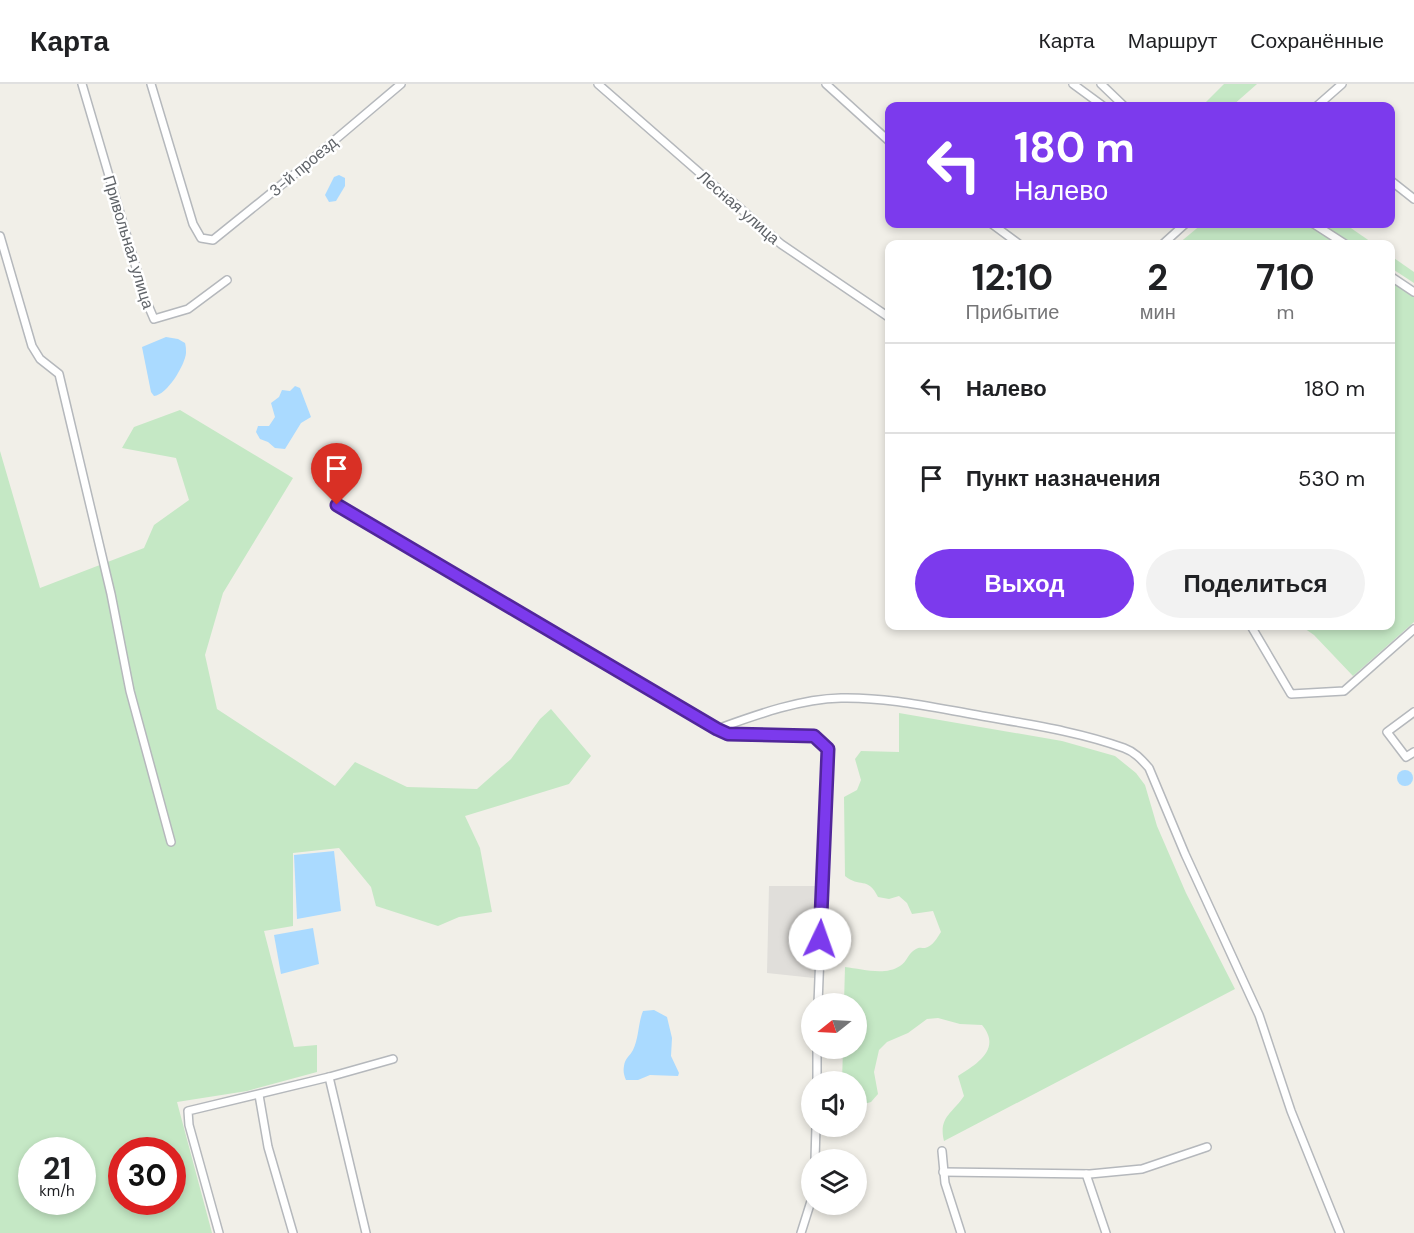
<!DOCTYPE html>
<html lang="ru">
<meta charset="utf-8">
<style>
body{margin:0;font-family:"DM Sans",sans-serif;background:#f2f2f2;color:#202124;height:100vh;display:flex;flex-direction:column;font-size:22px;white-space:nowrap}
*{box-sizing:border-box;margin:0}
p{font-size:20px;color:#757577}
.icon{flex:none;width:33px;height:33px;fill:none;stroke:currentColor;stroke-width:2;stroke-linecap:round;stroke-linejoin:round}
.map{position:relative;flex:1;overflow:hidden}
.side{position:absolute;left:885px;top:156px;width:510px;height:390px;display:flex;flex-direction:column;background:#fff;border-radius:12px;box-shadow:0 3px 9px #0003}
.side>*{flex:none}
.banner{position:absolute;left:885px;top:18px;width:510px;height:126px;border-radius:12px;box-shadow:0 3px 9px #0003;background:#7c3aed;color:#fff;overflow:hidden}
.needle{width:39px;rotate:252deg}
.tools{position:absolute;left:801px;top:909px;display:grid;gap:12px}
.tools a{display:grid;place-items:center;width:66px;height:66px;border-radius:50%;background:#fff;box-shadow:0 3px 9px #0003;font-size:30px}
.speed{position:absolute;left:18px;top:1053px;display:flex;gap:12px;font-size:30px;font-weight:700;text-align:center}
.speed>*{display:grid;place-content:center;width:78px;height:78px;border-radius:50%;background:#fff;box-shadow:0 3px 9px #0003;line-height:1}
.speed small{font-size:15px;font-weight:400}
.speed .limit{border:9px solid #d22;background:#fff;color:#111}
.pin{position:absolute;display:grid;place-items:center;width:51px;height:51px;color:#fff;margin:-62px -26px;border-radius:50% 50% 50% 0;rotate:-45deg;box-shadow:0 0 6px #0007}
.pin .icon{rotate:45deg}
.me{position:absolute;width:66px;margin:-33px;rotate:3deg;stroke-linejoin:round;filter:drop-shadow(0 0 4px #0008)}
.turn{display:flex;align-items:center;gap:21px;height:126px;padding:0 30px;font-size:27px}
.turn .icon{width:78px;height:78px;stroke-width:2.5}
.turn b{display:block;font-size:42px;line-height:51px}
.eta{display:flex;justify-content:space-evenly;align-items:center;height:102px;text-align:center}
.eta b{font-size:36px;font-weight:700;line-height:42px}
.cta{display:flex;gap:12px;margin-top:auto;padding:12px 30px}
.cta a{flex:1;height:69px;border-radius:36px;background:#7c3aed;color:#fff;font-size:24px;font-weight:700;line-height:69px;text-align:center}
.cta a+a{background:#f2f2f2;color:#202124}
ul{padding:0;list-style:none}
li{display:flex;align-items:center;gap:18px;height:90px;padding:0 30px;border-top:2px solid #e0e0e0}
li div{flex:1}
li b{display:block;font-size:22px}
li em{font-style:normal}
header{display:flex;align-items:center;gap:36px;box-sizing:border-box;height:84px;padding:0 30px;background:#fff;border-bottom:2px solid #e0e0e0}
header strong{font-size:28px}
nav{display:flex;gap:33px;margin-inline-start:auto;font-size:21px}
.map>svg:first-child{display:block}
.industrial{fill:#e0deda}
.green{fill:#c5e8c5;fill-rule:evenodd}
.water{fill:#aadaff}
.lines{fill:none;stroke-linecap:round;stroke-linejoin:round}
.street-casing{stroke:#b5b8bc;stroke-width:10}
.street{stroke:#fff;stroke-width:7}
.route-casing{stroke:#51269a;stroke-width:15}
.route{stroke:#7c3aed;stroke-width:10}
.labels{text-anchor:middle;stroke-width:5;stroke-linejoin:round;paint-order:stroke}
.street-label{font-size:16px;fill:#5f6368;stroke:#fff}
</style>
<header>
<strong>Карта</strong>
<nav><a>Карта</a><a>Маршрут</a><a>Сохранённые</a></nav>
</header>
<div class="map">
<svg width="1414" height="1149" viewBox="0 0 1414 1149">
<rect width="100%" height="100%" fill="#f1efe8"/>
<path class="industrial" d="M 769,802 L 818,802 L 814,894 L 767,889 Z"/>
<g class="green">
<path d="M 1224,0 L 1257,0 L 1232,22 L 1202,22 Z"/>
<path d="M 1202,140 L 1307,140 L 1338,160 L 1178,160 Z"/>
<path d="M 1321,140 L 1345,140 L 1374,160 L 1354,160 Z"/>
<path d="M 1391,172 L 1414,188 L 1414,199 L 1391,184 Z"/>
<path d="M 1391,196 L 1414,212 L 1414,538 L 1353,592 L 1314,551 L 1301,542 L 1390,542 Z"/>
<path d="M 180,326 L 293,394 L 223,509 L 205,571 L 217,625 L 335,702 L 355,678 L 407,703 L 477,705 L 511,675 L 540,635 L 551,625 L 591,672 L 569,700 L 465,732 L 480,764 L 492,828 L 459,833 L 438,842 L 376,822 L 371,803 L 339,764 L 293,769 L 293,842 L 264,847 L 294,963 L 317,961 L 317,988 L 247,1007 L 177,1018 L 212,1149 L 0,1149 L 0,367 L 40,504 L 144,464 L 154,441 L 189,416 L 176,374 L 122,364 L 134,343 ZM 32,1066 L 82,1066 L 82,1118 L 32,1118 ZM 122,1066 L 172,1066 L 172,1118 L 122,1118 Z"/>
<path d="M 899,629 L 1062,657 L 1115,672 L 1136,689 L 1145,701 L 1157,742 L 1186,809 L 1235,905 L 944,1057 C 938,1033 953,1029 964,1012 L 958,992 C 977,980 1002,965 982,941 L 960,940 L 938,934 L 927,935 L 908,949 L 887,958 L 879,966 L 874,988 L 878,1010 L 871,1018 L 857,1022 L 856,998 L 842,997 L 843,965 L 856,964 L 856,920 L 844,919 L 845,883 C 862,885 885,892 900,882 C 907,878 908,869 916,865 C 919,863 922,864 925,864 C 933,862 937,854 941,848 L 933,827 L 912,830 L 907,819 L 899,812 L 889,815 L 878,813 C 868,792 859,804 845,792 L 844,713 L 857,706 L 861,696 L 855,675 L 861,667 L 899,668 Z"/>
</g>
<g class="water">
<path d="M 339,91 L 345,94 L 345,102 L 336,117 L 329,118 L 325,111 L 334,93 Z"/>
<path d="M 166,253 L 178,255 L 185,259 C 186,262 186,266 186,269 C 185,281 167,311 154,312 L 151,308 L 142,263 Z"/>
<path d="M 295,302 L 300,304 L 311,333 L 301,339 L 285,365 L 275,364 L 268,358 L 260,355 L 256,348 L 258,342 L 269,342 L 275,333 L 271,319 L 279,313 L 282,306 L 290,307 Z"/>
<circle cx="1405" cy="694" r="8"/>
<path d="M 334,767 L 341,827 L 297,835 L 294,771 Z"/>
<path d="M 313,844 L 319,880 L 281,890 L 274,851 Z"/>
<path d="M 654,926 L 667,933 L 672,954 L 671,972 L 679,989 L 678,992 L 650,991 L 638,996 L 626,996 C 624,991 623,988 624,982 C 625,974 630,972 633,966 C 639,954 638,939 643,927 Z"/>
</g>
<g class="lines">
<defs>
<g id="street">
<path d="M 82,0 L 145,214 L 154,235 L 188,225 L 227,196"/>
<path d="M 151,0 L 193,140 L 201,154 L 213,156 L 291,93 L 401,0"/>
<path d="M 598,0 L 781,160 L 890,234"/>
<path d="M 826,0 L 890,58"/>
<path d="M 1073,0 L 1103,22"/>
<path d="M 1101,0 L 1124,22"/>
<path d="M 1317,22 L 1342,0"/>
<path d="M 1390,96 L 1414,115"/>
<path d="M 992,140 L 1019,160"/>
<path d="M 1314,140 L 1345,160"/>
<path d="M 0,152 L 32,262 L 40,275 L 59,290 L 111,510 L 130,607 L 171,758"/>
<path d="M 1163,160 L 1185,140"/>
<path d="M 1390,192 L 1414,208"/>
<path d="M 337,421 L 717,645 C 756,631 799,615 841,614 C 887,613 931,623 977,631 C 1026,640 1077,647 1124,664 C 1135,668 1141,675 1149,684 L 1185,770 L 1259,931 L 1291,1027 L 1340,1149"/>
<path d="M 1251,542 L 1291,610 L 1344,607 L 1414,545"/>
<path d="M 1414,628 L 1387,648 L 1406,673 L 1414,668"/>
<path d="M 717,645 L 728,650 L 814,652 L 828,665 L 818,920"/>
<path d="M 817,998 L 817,964"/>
<path d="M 259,1011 L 268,1063 L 293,1149"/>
<path d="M 942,1067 L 945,1099 L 961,1149"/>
<path d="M 815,1076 L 816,1042"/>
<path d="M 943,1088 L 1090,1090 L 1142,1085 L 1207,1063"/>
<path d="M 1086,1090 L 1106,1149"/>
<path d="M 219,1149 L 189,1041 L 188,1027 L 329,993"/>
<path d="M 366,1149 L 329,993 L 393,975"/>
<path d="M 801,1149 L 812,1114"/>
</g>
</defs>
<use href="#street" class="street-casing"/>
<use href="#street" class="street"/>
</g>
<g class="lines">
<defs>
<path id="route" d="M 337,421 L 717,645 L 728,650 L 814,652 L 828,665 L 820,855"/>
</defs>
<use href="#route" class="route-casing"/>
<use href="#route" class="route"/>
</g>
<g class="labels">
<g class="street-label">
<text transform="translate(303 82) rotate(-40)" y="6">3-й проезд</text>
<text transform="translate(739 123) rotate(41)" y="6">Лесная улица</text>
<text transform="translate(129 158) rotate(73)" y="6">Привольная улица</text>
</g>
</g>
</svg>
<div class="tools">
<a><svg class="needle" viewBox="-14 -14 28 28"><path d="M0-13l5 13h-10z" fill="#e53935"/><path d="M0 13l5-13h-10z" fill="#757577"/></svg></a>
<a><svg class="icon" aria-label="sound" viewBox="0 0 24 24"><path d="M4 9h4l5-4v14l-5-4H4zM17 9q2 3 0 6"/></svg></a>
<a><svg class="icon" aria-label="layers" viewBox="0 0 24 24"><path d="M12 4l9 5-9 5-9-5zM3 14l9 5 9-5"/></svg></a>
</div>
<div class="speed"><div>21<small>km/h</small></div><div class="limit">30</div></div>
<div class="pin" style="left:337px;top:421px;background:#d93025"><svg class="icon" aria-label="arrive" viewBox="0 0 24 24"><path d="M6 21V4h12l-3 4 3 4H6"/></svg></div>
<svg class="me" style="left:820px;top:855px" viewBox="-20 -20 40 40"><circle r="19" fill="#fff"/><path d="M0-13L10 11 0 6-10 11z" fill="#7c3aed"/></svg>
<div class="banner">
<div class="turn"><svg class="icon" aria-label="left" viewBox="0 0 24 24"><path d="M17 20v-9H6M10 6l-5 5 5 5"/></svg><div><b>180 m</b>Налево</div></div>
</div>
<section class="side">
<div class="eta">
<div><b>12:10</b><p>Прибытие</p></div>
<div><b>2</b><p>мин</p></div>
<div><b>710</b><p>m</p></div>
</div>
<ul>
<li><svg class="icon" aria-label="left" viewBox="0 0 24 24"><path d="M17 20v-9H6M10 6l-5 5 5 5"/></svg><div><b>Налево</b></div><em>180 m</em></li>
<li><svg class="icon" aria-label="arrive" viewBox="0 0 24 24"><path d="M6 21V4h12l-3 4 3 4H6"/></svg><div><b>Пункт назначения</b></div><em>530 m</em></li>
</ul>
<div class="cta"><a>Выход</a><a>Поделиться</a></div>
</section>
</div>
